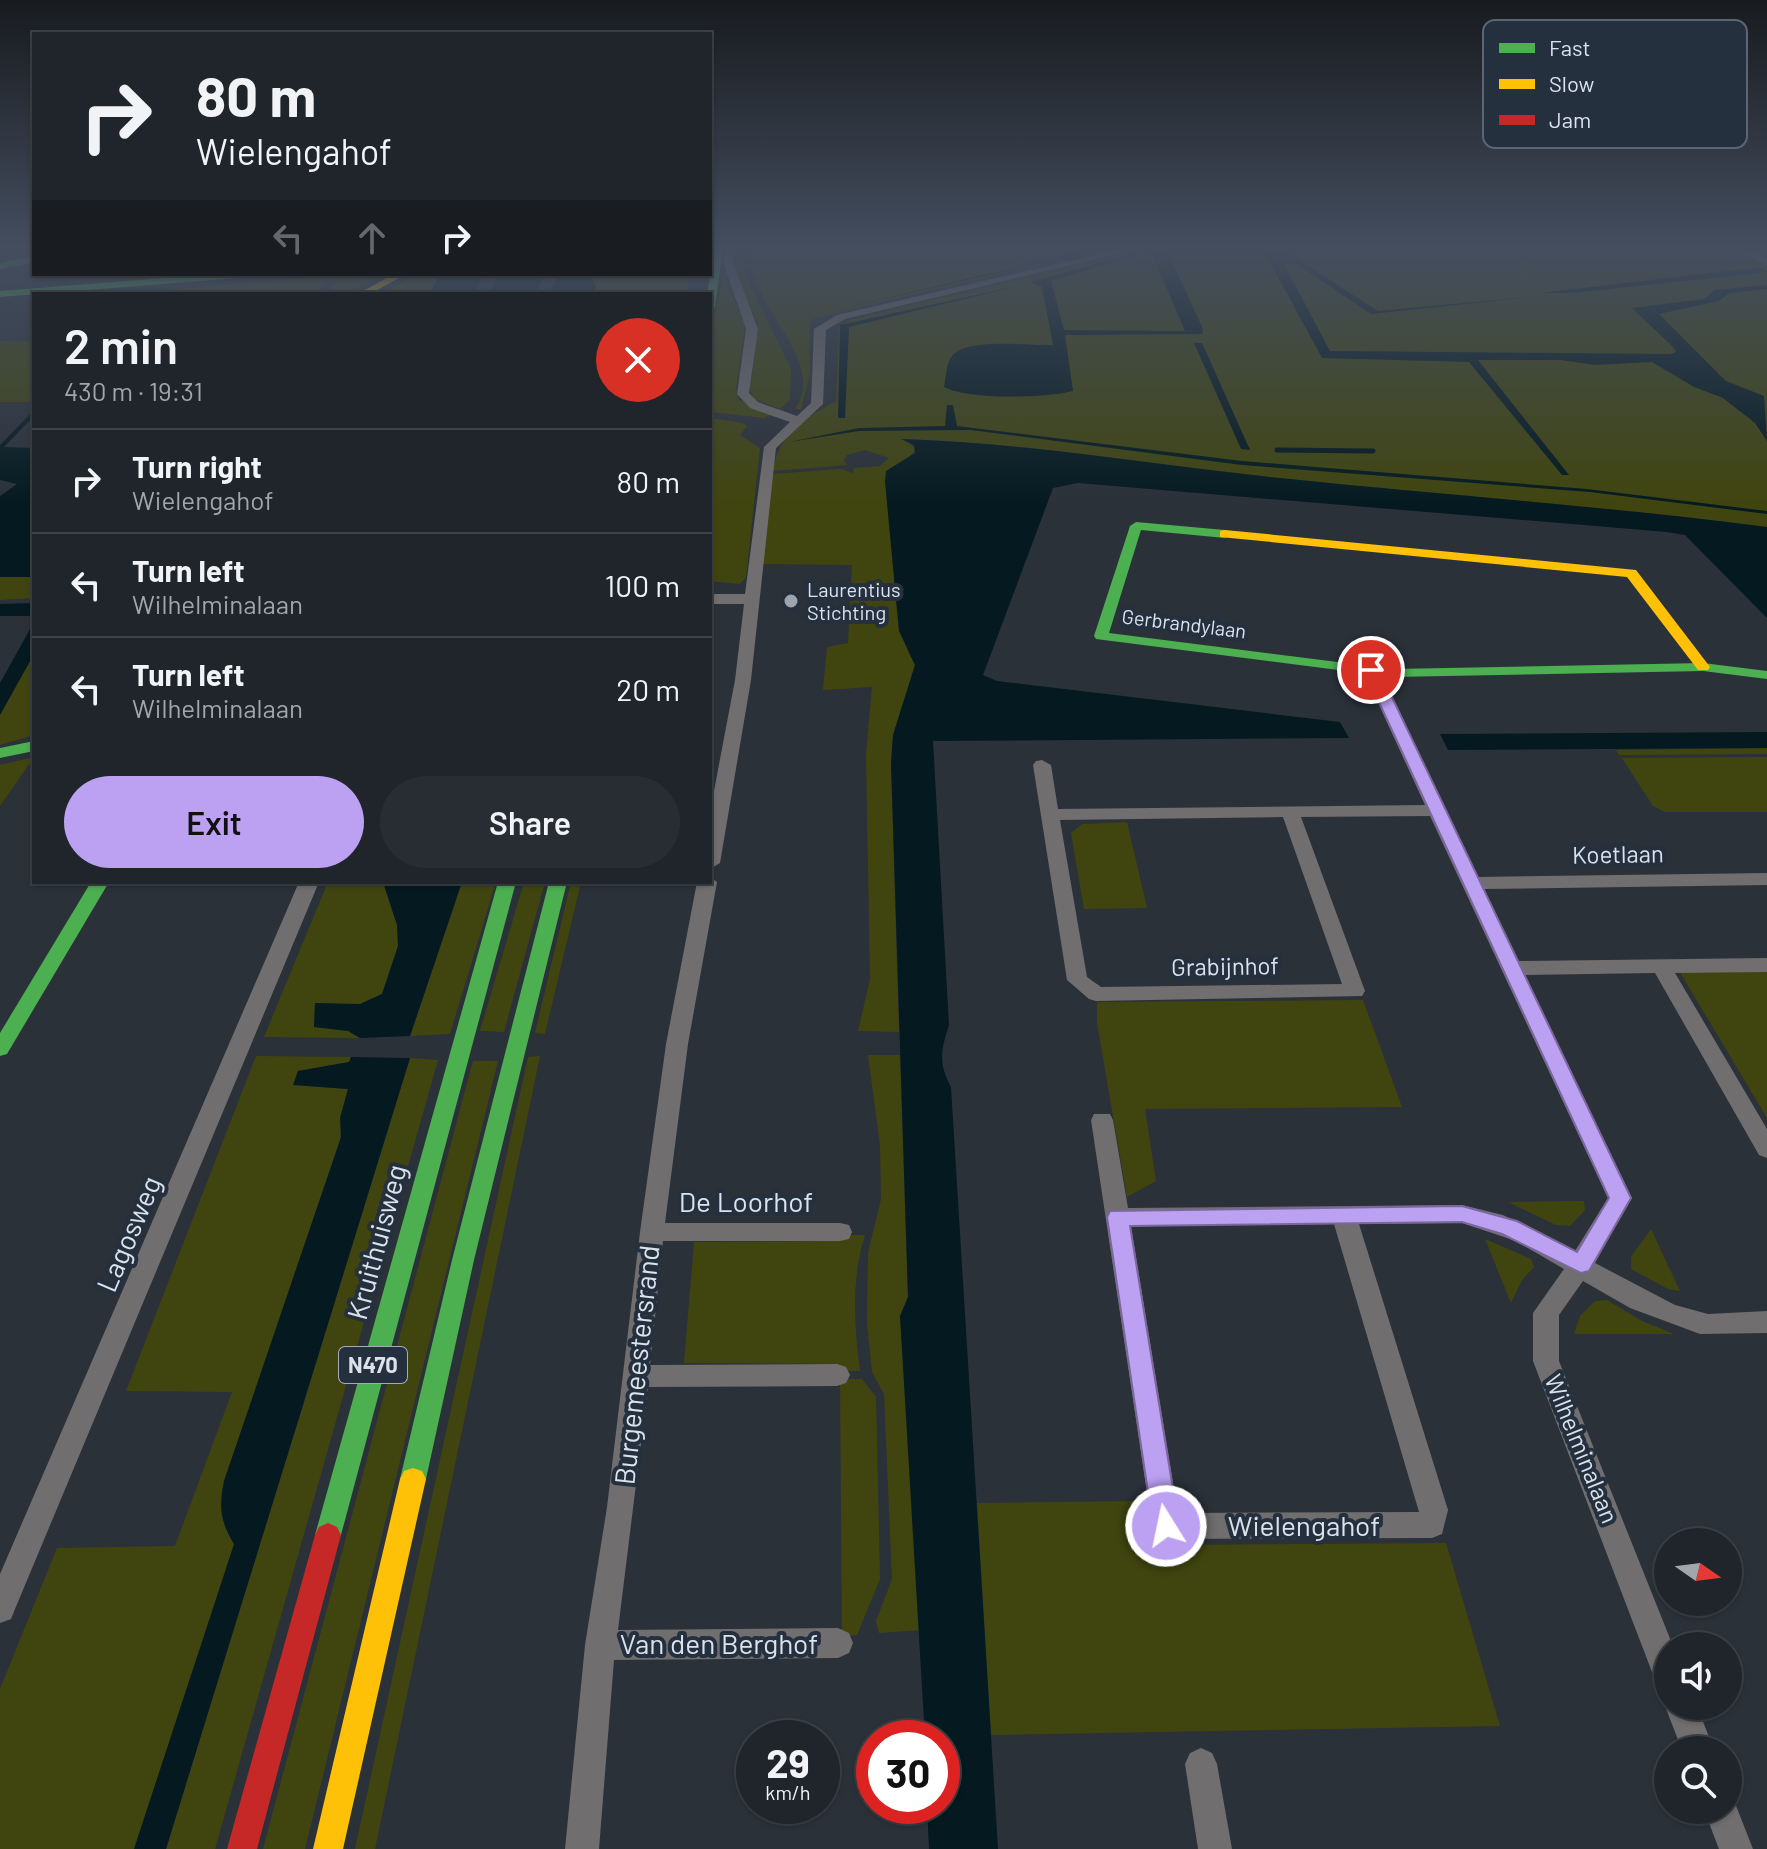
<!DOCTYPE html>
<meta charset="utf-8">
<style>
body{margin:0;font-family:Barlow,sans-serif;background:#282d33;color:#f1f3f6;height:100vh;display:flex;flex-direction:column;font-size:30px;white-space:nowrap}
*{box-sizing:border-box;margin:0}
p{font-size:26px;color:#a2a5a9}
.icon{flex:none;width:44px;height:44px;fill:none;stroke:currentColor;stroke-width:2;stroke-linecap:round;stroke-linejoin:round}
.map{position:relative;flex:1;overflow:hidden}
.details{position:absolute;left:32px;top:292px;width:680px;height:592px;display:flex;flex-direction:column;background:#20252b;border-radius:0px;box-shadow:0 2px 6px #0004,0 0 0 2px #3d4247}
.details>*{flex:none}
.hud{position:absolute;left:32px;top:32px;width:680px;height:244px;border-radius:0px;box-shadow:0 2px 6px #0004,0 0 0 2px #3d4247;background:#20252b;color:#f1f3f6;overflow:hidden}
.needle{width:52px;rotate:104deg}
.controls{position:absolute;left:1654px;top:1528px;display:grid;gap:16px}
.controls a{display:grid;place-items:center;width:88px;height:88px;border-radius:50%;background:#20252b;box-shadow:0 2px 6px #0004,0 0 0 2px #3d4247;font-size:40px}
.speed{position:absolute;left:736px;top:1720px;display:flex;gap:16px;font-size:40px;font-weight:700;text-align:center}
.speed>*{display:grid;place-content:center;width:104px;height:104px;border-radius:50%;background:#20252b;box-shadow:0 2px 6px #0004,0 0 0 2px #3d4247;line-height:1}
.speed small{font-size:20px;font-weight:400}
.speed .limit{border:12px solid #d22;background:#fff;color:#111}
.pin{position:absolute;display:grid;place-items:center;width:68px;height:68px;color:#fff;margin:-34px;border:4px solid #fff;border-radius:50%;box-shadow:0 2px 8px #0007}
.me{position:absolute;width:88px;margin:-44px;rotate:350deg;stroke-linejoin:round;filter:drop-shadow(0 0 6px #0008)}
.turn{display:flex;align-items:center;gap:28px;height:168px;padding:0 32px;font-size:36px}
.turn .icon{width:104px;height:104px;stroke-width:2.5}
.turn b{display:block;font-size:56px;line-height:68px}
.lanes{display:flex;align-items:center;height:76px;padding:0 32px;background:#0003;justify-content:center;gap:40px;direction:ltr}
.lanes .off{opacity:.35}
.round{display:grid;place-items:center;flex:none;width:84px;height:84px;border-radius:42px;background:#282d33}
.headline{display:flex;align-items:center;justify-content:space-between;height:136px;padding:0 32px}
h1{font-size:48px;font-weight:600;line-height:60px}
.button{display:flex;gap:16px;margin-top:auto;padding:16px 32px}
.button a{flex:1;height:92px;border-radius:48px;background:#bca0f2;color:#111;font-size:32px;font-weight:600;line-height:92px;text-align:center}
.button a+a{background:#282d33;color:#f1f3f6}
ul{padding:0;list-style:none}
li{display:flex;align-items:center;gap:24px;height:104px;padding:0 32px;border-top:2px solid #3d4247}
li div{flex:1}
li b{display:block;font-size:30px}
li em{font-style:normal}
.map>svg:first-child{display:block}
.green{fill:#40450f}
.water{fill:#041a20}
.lines{fill:none;stroke-linecap:round;stroke-linejoin:round}
.stream{stroke:#041a20;stroke-width:5}
.street{fill:#716e6f;fill-rule:evenodd}
.fast{fill:#4caf50;fill-rule:evenodd}
.slow{fill:#ffc107;fill-rule:evenodd}
.jam{fill:#c62828;fill-rule:evenodd}
.route{fill:#bca0f2;stroke:#7a689d;stroke-width:2}
.poi-dot{fill:#9da4ad;stroke:#25303f;stroke-width:3}
.labels{text-anchor:middle;stroke-width:8;stroke-linejoin:round;paint-order:stroke}
.far-poi-label{font-size:20px;fill:#dbe2ec;stroke:#25303f;text-anchor:start}
.far-street-label{font-size:20px;fill:#dbe2ec;stroke:#25303f}
.shield{fill:#25303f;stroke:#a4adb8;stroke-width:2}
.shield-label{font-size:22px;font-weight:bold;fill:#dbe2ec}
.street-label{font-size:24px;fill:#dbe2ec;stroke:#25303f}
.near-street-label{font-size:28px;fill:#dbe2ec;stroke:#25303f}
.key{fill:#25303f;stroke:#5c6573;stroke-width:2}
.key-label{font-size:22px;fill:#dbe2ec}
</style>
<div class="map">
<svg width="1767" height="1849" viewBox="0 0 1767 1849">
<rect width="100%" height="100%" fill="#2b3139"/>
<g class="green">
<path d="M 746,246 L 1117,246 L 815,318 L 809,323 L 810,374 L 801,409 L 795,409 C 822,372 776,326 761,293 C 754,280 750,265 744,251 Z"/>
<path d="M 1178,246 L 1767,246 L 1767,527 C 1604,506 1441,495 1278,478 C 1154,465 1029,443 904,439 L 916,449 L 907,460 C 902,525 880,606 915,665 L 893,735 L 891,763 L 899,1032 L 858,1031 L 870,979 L 866,754 L 872,687 L 823,690 L 827,647 L 848,643 L 852,565 L 763,564 L 772,474 L 841,469 L 853,473 L 854,468 L 880,466 L 889,458 L 865,450 L 847,455 L 844,460 L 847,465 L 773,471 C 777,436 806,417 836,401 L 839,327 L 849,320 L 1133,252 Z"/>
<path d="M 736,256 L 791,369 L 790,400 L 780,409 L 754,399 L 750,390 L 758,324 L 737,276 Z"/>
<path d="M 359,274 L 382,274 L 347,294 L 329,294 L 337,281 L 326,281 L 317,294 L 115,294 Z"/>
<path d="M 445,274 L 440,276 L 429,294 L 380,294 L 416,275 Z"/>
<path d="M 589,274 L 691,274 L 685,294 L 593,294 L 596,286 Z"/>
<path d="M 724,275 L 745,327 L 736,389 L 738,399 L 771,415 L 764,418 L 710,412 L 710,330 Z"/>
<path d="M 0,341 L 34,342 L 34,402 L 0,402 Z"/>
<path d="M 710,418 L 743,423 L 747,426 L 740,435 L 760,448 L 746,578 L 739,584 L 710,581 Z"/>
<path d="M 0,577 L 34,577 L 34,598 L 0,600 Z"/>
<path d="M 34,654 L 34,735 L 0,745 L 0,715 Z"/>
<path d="M 1767,748 L 1767,754 L 1619,755 L 1616,750 Z"/>
<path d="M 34,757 L 0,806 L 0,765 Z"/>
<path d="M 1767,757 L 1767,812 L 1665,812 L 1653,806 L 1622,758 Z"/>
<path d="M 1127,822 L 1147,908 L 1084,909 L 1071,833 L 1082,824 Z"/>
<path d="M 328,882 L 383,882 L 397,925 L 398,946 L 382,994 L 360,1004 L 315,1004 L 314,1027 L 348,1031 L 360,1038 L 264,1037 Z"/>
<path d="M 462,882 L 496,882 L 450,1034 L 410,1036 Z"/>
<path d="M 524,882 L 545,882 L 504,1032 L 480,1031 Z"/>
<path d="M 571,882 L 581,882 L 545,1034 L 535,1033 Z"/>
<path d="M 1767,967 L 1767,1118 L 1678,969 Z"/>
<path d="M 1363,1000 L 1402,1107 L 1145,1109 L 1156,1181 L 1127,1197 L 1097,1023 L 1097,1002 Z"/>
<path d="M 868,1055 L 900,1055 L 908,1297 L 900,1316 L 921,1630 L 879,1633 L 876,1621 L 892,1579 L 884,1394 L 872,1372 L 867,1323 L 868,1253 L 881,1199 L 880,1145 Z"/>
<path d="M 256,1056 L 351,1057 L 349,1062 L 298,1071 L 294,1085 L 348,1089 C 340,1112 343,1133 337,1155 L 224,1481 C 219,1507 219,1521 235,1544 L 134,1849 L 0,1849 L 0,1689 L 57,1548 L 175,1546 L 232,1392 L 126,1391 Z"/>
<path d="M 540,1056 L 375,1849 L 355,1849 L 528,1057 Z"/>
<path d="M 410,1058 L 438,1060 L 215,1849 L 166,1849 Z"/>
<path d="M 473,1061 L 498,1061 L 305,1849 L 263,1849 Z"/>
<path d="M 1584,1201 L 1585,1210 L 1570,1226 L 1556,1225 L 1508,1202 Z"/>
<path d="M 1651,1229 L 1680,1291 L 1668,1289 L 1631,1269 L 1631,1257 Z"/>
<path d="M 839,1235 L 865,1235 C 851,1279 854,1326 860,1371 L 837,1371 L 837,1364 L 684,1363 L 694,1242 L 826,1241 Z"/>
<path d="M 1485,1239 L 1531,1259 L 1534,1267 L 1522,1280 L 1511,1303 Z"/>
<path d="M 1607,1300 L 1642,1321 L 1674,1334 L 1574,1334 L 1580,1316 L 1595,1301 Z"/>
<path d="M 840,1379 L 862,1379 L 876,1397 L 880,1579 L 857,1635 L 842,1637 Z"/>
<path d="M 1137,1501 L 1144,1545 L 1446,1543 L 1500,1726 L 991,1735 L 977,1503 Z"/>
</g>
<g class="water">
<path d="M 1106,246 L 1115,246 L 823,313 Z"/>
<path d="M 1161,246 L 1277,246 L 1378,311 L 1540,296 L 1371,314 L 1295,263 L 1284,264 L 1330,351 L 1670,354 L 1676,352 L 1673,347 L 1632,308 L 1704,299 L 1715,290 L 1767,285 L 1767,289 L 1729,293 L 1719,301 L 1659,314 L 1726,381 L 1764,396 L 1767,441 L 1755,423 L 1723,398 L 1694,387 L 1652,362 L 1595,365 L 1561,360 L 1478,360 L 1569,475 L 1562,475 L 1469,362 L 1322,358 L 1265,253 L 1169,255 L 1203,329 L 1202,334 L 1065,335 L 1073,391 C 1046,398 968,400 944,387 C 946,378 946,363 952,356 C 967,337 1030,346 1053,345 L 1042,287 L 1031,282 L 1132,254 L 1136,256 L 1051,281 L 1064,330 L 1185,331 L 1152,254 L 1144,252 Z"/>
<path d="M 1754,268 L 1762,268 L 1767,272 L 1572,293 L 1541,293 Z"/>
<path d="M 484,274 L 475,294 L 429,294 L 440,275 Z"/>
<path d="M 500,274 L 545,274 L 535,294 L 488,294 Z"/>
<path d="M 559,274 L 589,274 L 596,286 L 593,294 L 549,294 Z"/>
<path d="M 1026,284 L 849,327 L 845,418 L 838,418 L 840,325 Z"/>
<path d="M 1194,343 L 1202,343 L 1250,450 L 1241,449 Z"/>
<path d="M 947,405 L 953,405 L 957,426 L 1242,461 L 1587,489 L 1767,511 L 1767,514 L 1590,492 L 1242,465 L 971,430 L 859,431 L 789,442 L 859,428 L 945,426 Z"/>
<path d="M 34,410 L 34,416 L 4,447 L 34,448 L 34,577 L 0,577 L 0,496 L 17,484 L 0,480 L 0,445 Z"/>
<path d="M 901,439 C 1028,443 1154,465 1280,478 C 1442,495 1605,506 1767,527 L 1767,618 L 1685,535 L 1667,532 L 1078,483 L 1053,488 L 983,675 L 997,681 L 1340,722 L 1349,738 L 933,741 L 949,1025 C 941,1050 938,1063 951,1087 L 998,1849 L 929,1849 L 927,1806 L 942,1806 L 942,1738 L 925,1738 L 900,1316 L 908,1297 L 891,763 L 893,735 L 915,665 L 899,631 L 885,482 L 886,471 L 915,453 L 914,445 Z"/>
<path d="M 34,603 L 34,654 L 0,715 L 0,683 L 34,622 L 31,616 L 0,616 L 0,604 Z"/>
<path d="M 1767,732 L 1767,748 L 1448,750 L 1440,734 Z"/>
<path d="M 383,882 L 462,882 L 410,1036 L 360,1038 L 348,1031 L 314,1027 L 315,1003 L 360,1004 L 382,994 L 398,946 L 397,925 Z"/>
<path d="M 351,1057 L 410,1058 L 166,1849 L 134,1849 L 234,1544 C 220,1521 219,1507 224,1481 L 341,1137 L 340,1118 L 348,1089 L 293,1085 L 298,1071 L 349,1062 Z"/>
</g>
<g class="lines">
<path class="stream" d="M 1277,450 L 1373,451"/>
<g class="street">
<path d="M 726,246 L 736,246 L 733,262 L 758,329 L 749,393 L 758,402 L 797,416 L 811,403 L 814,329 L 837,315 L 1134,246 L 1151,246 L 845,319 L 826,330 L 823,404 L 776,448 L 751,680 L 720,863 L 710,869 L 710,812 L 735,680 L 744,604 L 710,604 L 710,594 L 745,594 L 764,447 L 790,422 L 750,408 L 737,394 L 746,329 L 723,262 Z"/>
<path d="M 1726,246 L 1739,246 L 1767,258 L 1767,265 Z"/>
<path d="M 1371,665 L 1379,670 L 1478,877 L 1767,873 L 1767,885 L 1484,889 L 1519,961 L 1767,958 L 1767,972 L 1675,973 L 1767,1129 L 1767,1158 L 1759,1155 L 1655,973 L 1525,975 L 1632,1198 L 1595,1263 L 1675,1305 L 1708,1314 L 1767,1311 L 1767,1333 L 1700,1334 L 1630,1308 L 1583,1281 L 1559,1315 L 1559,1361 L 1673,1646 L 1668,1646 L 1668,1687 L 1657,1683 L 1652,1672 L 1533,1361 L 1533,1313 L 1564,1269 L 1516,1241 L 1462,1223 L 1359,1224 L 1448,1510 L 1442,1534 L 1432,1538 L 1166,1539 L 1156,1535 L 1152,1526 L 1091,1120 L 1094,1114 L 1110,1114 L 1113,1120 L 1128,1208 L 1462,1205 L 1503,1215 L 1575,1251 L 1608,1198 L 1430,816 L 1301,817 L 1365,991 L 1362,996 L 1096,1001 L 1089,999 L 1067,980 L 1033,765 L 1036,761 L 1042,760 L 1051,765 L 1058,809 L 1425,805 L 1363,670 ZM 1283,817 L 1342,984 L 1101,987 L 1087,977 L 1060,820 ZM 1334,1224 L 1419,1512 L 1178,1513 L 1131,1226 Z"/>
<path d="M 710,877 L 717,882 L 688,1044 L 665,1223 L 840,1223 L 849,1225 L 852,1232 L 849,1239 L 840,1241 L 663,1241 L 650,1365 L 837,1364 L 846,1367 L 850,1375 L 846,1383 L 837,1386 L 648,1387 L 618,1630 L 838,1628 L 849,1633 L 853,1643 L 849,1653 L 838,1658 L 614,1660 L 599,1849 L 565,1849 L 585,1645 L 607,1507 L 640,1232 L 666,1044 L 697,882 L 710,882 Z"/>
<path d="M 299,882 L 319,882 L 15,1609 L 11,1619 L 0,1623 L 0,1574 Z"/>
<path d="M 1668,1699 L 1668,1706 L 1697,1706 L 1714,1750 L 1682,1750 L 1665,1706 Z"/>
<path d="M 1201,1748 L 1212,1753 L 1217,1764 L 1232,1849 L 1198,1849 L 1185,1764 L 1190,1753 Z"/>
<path d="M 1728,1796 L 1733,1798 L 1753,1849 L 1719,1849 L 1704,1810 L 1728,1810 Z"/>
</g>
<g class="fast">
<path d="M 715,246 L 723,246 L 715,307 L 710,310 L 710,294 L 707,294 Z"/>
<path d="M 34,256 L 34,262 L 0,269 L 0,263 Z"/>
<path d="M 215,274 L 255,274 L 250,277 L 0,297 L 0,291 Z"/>
<path d="M 1136,522 L 1225,530 L 1231,534 L 1225,538 L 1141,530 L 1109,633 L 1393,669 L 1703,663 L 1767,671 L 1767,679 L 1703,671 L 1393,677 L 1096,639 L 1094,636 L 1130,526 Z"/>
<path d="M 34,741 L 34,751 L 0,758 L 0,748 Z"/>
<path d="M 91,882 L 109,882 L 7,1054 L 0,1056 L 0,1033 Z"/>
<path d="M 498,882 L 516,882 L 341,1535 L 337,1543 L 328,1547 L 319,1543 L 315,1535 Z"/>
<path d="M 549,882 L 567,882 L 474,1260 L 426,1479 L 422,1487 L 413,1490 L 404,1487 L 400,1479 L 452,1260 Z"/>
</g>
<g class="slow">
<path d="M 394,274 L 406,274 L 370,294 L 358,294 Z"/>
<path d="M 1225,530 L 1636,570 L 1710,667 L 1708,670 L 1698,670 L 1627,577 L 1220,537 L 1220,531 Z"/>
<path d="M 413,1468 L 422,1471 L 426,1479 L 343,1849 L 313,1849 L 400,1479 L 404,1471 Z"/>
</g>
<path class="jam" d="M 328,1523 L 337,1527 L 341,1535 L 257,1849 L 227,1849 L 315,1535 L 319,1527 Z"/>
</g>
<linearGradient id="sky" x2="0" y2="1"><stop stop-color="#181b1f"/><stop offset="0.49" stop-color="#444e5f"/><stop offset="1" stop-color="#444e5f" stop-opacity="0"/></linearGradient>
<rect width="1767" height="505" fill="url(#sky)"/>
<path class="route" d="M 1371,666 L 1379,670 L 1631,1198 L 1589,1271 L 1581,1273 L 1502,1234 L 1462,1222 L 1130,1226 L 1179,1526 L 1175,1535 L 1166,1538 L 1156,1535 L 1153,1526 L 1107,1217 L 1110,1211 L 1462,1206 L 1517,1221 L 1577,1252 L 1609,1198 L 1364,670 Z"/>
<circle class="poi-dot" cx="791" cy="601" r="8"/>
<g class="labels">
<g class="far-poi-label">
<text x="807" y="597">Laurentius<tspan x="807" dy="23">Stichting</tspan></text>
</g>
<g class="far-street-label">
<text transform="translate(1184 624) rotate(7)" y="7">Gerbrandylaan</text>
</g>
<rect class="shield" x="339" y="1347" width="68" height="36" rx="6"/>
<g class="shield-label">
<text x="373" y="1373">N470</text>
</g>
<g class="street-label">
<text transform="translate(1618 855) rotate(-1)" y="8">Koetlaan</text>
<text transform="translate(1225 967) rotate(-1)" y="8">Grabijnhof</text>
<text transform="translate(1581 1449) rotate(68)" y="8">Wilhelminalaan</text>
</g>
<g class="near-street-label">
<text x="746" y="1212">De Loorhof</text>
<text transform="translate(129 1234) rotate(-67)" y="10">Lagosweg</text>
<text transform="translate(377 1242) rotate(-75)" y="10">Kruithuisweg</text>
<text transform="translate(637 1365) rotate(-84)" y="10">Burgemeestersrand</text>
<text x="1304" y="1536">Wielengahof</text>
<text x="719" y="1654">Van den Berghof</text>
</g>
</g>
<rect x="1483" y="20" width="264" height="128" rx="12" class="key"/>
<rect x="1499" y="43" width="36" height="10" fill="#4caf50"/>
<rect x="1499" y="79" width="36" height="10" fill="#ffc107"/>
<rect x="1499" y="115" width="36" height="10" fill="#c62828"/>
<g class="key-label">
<text x="1549" y="56">Fast</text>
<text x="1549" y="92">Slow</text>
<text x="1549" y="128">Jam</text>
</g>
</svg>
<div class="controls">
<a><svg class="needle" viewBox="-14 -14 28 28"><path d="M0-13l5 13h-10z" fill="#e53935"/><path d="M0 13l5-13h-10z" fill="#a2a5a9"/></svg></a>
<a><svg class="icon" aria-label="sound" viewBox="0 0 24 24"><path d="M4 9h4l5-4v14l-5-4H4zM17 9q2 3 0 6"/></svg></a>
<a><svg class="icon" aria-label="search" viewBox="0 0 24 24"><circle cx="10" cy="10" r="6"/><path d="M15 15l6 6"/></svg></a>
</div>
<div class="speed"><div>29<small>km/h</small></div><div class="limit">30</div></div>
<div class="pin" style="left:1371px;top:670px;background:#d93025"><svg class="icon" aria-label="arrive" viewBox="0 0 24 24"><path d="M6 21V4h12l-3 4 3 4H6"/></svg></div>
<svg class="me" style="left:1166px;top:1526px" viewBox="-20 -20 40 40"><circle r="17" fill="#bca0f2" stroke="#fff" stroke-width="3"/><path d="M0-11L8 9 0 5-8 9z" fill="#fff"/></svg>
<div class="hud">
<div class="turn"><svg class="icon" aria-label="right" viewBox="0 0 24 24"><path d="M7 20v-9h11M14 6l5 5-5 5"/></svg><div><b>80 m</b>Wielengahof</div></div>
<div class="lanes"><svg class="icon off" aria-label="left" viewBox="0 0 24 24"><path d="M17 20v-9H6M10 6l-5 5 5 5"/></svg><svg class="icon off" aria-label="ahead" viewBox="0 0 24 24"><path d="M12 20V5M6 11l6-6 6 6"/></svg><svg class="icon" aria-label="right" viewBox="0 0 24 24"><path d="M7 20v-9h11M14 6l5 5-5 5"/></svg></div>
</div>
<section class="details">
<div class="headline"><div><h1>2 min</h1><p>430 m · 19:31</p></div><a class="round" style="background:#d93025;color:#fff"><svg class="icon" aria-label="close" viewBox="0 0 24 24"><path d="M6 6l12 12M18 6L6 18"/></svg></a></div>
<ul>
<li><svg class="icon" aria-label="right" viewBox="0 0 24 24"><path d="M7 20v-9h11M14 6l5 5-5 5"/></svg><div><b>Turn right</b><p>Wielengahof</p></div><em>80 m</em></li>
<li><svg class="icon" aria-label="left" viewBox="0 0 24 24"><path d="M17 20v-9H6M10 6l-5 5 5 5"/></svg><div><b>Turn left</b><p>Wilhelminalaan</p></div><em>100 m</em></li>
<li><svg class="icon" aria-label="left" viewBox="0 0 24 24"><path d="M17 20v-9H6M10 6l-5 5 5 5"/></svg><div><b>Turn left</b><p>Wilhelminalaan</p></div><em>20 m</em></li>
</ul>
<div class="button"><a>Exit</a><a>Share</a></div>
</section>
</div>
